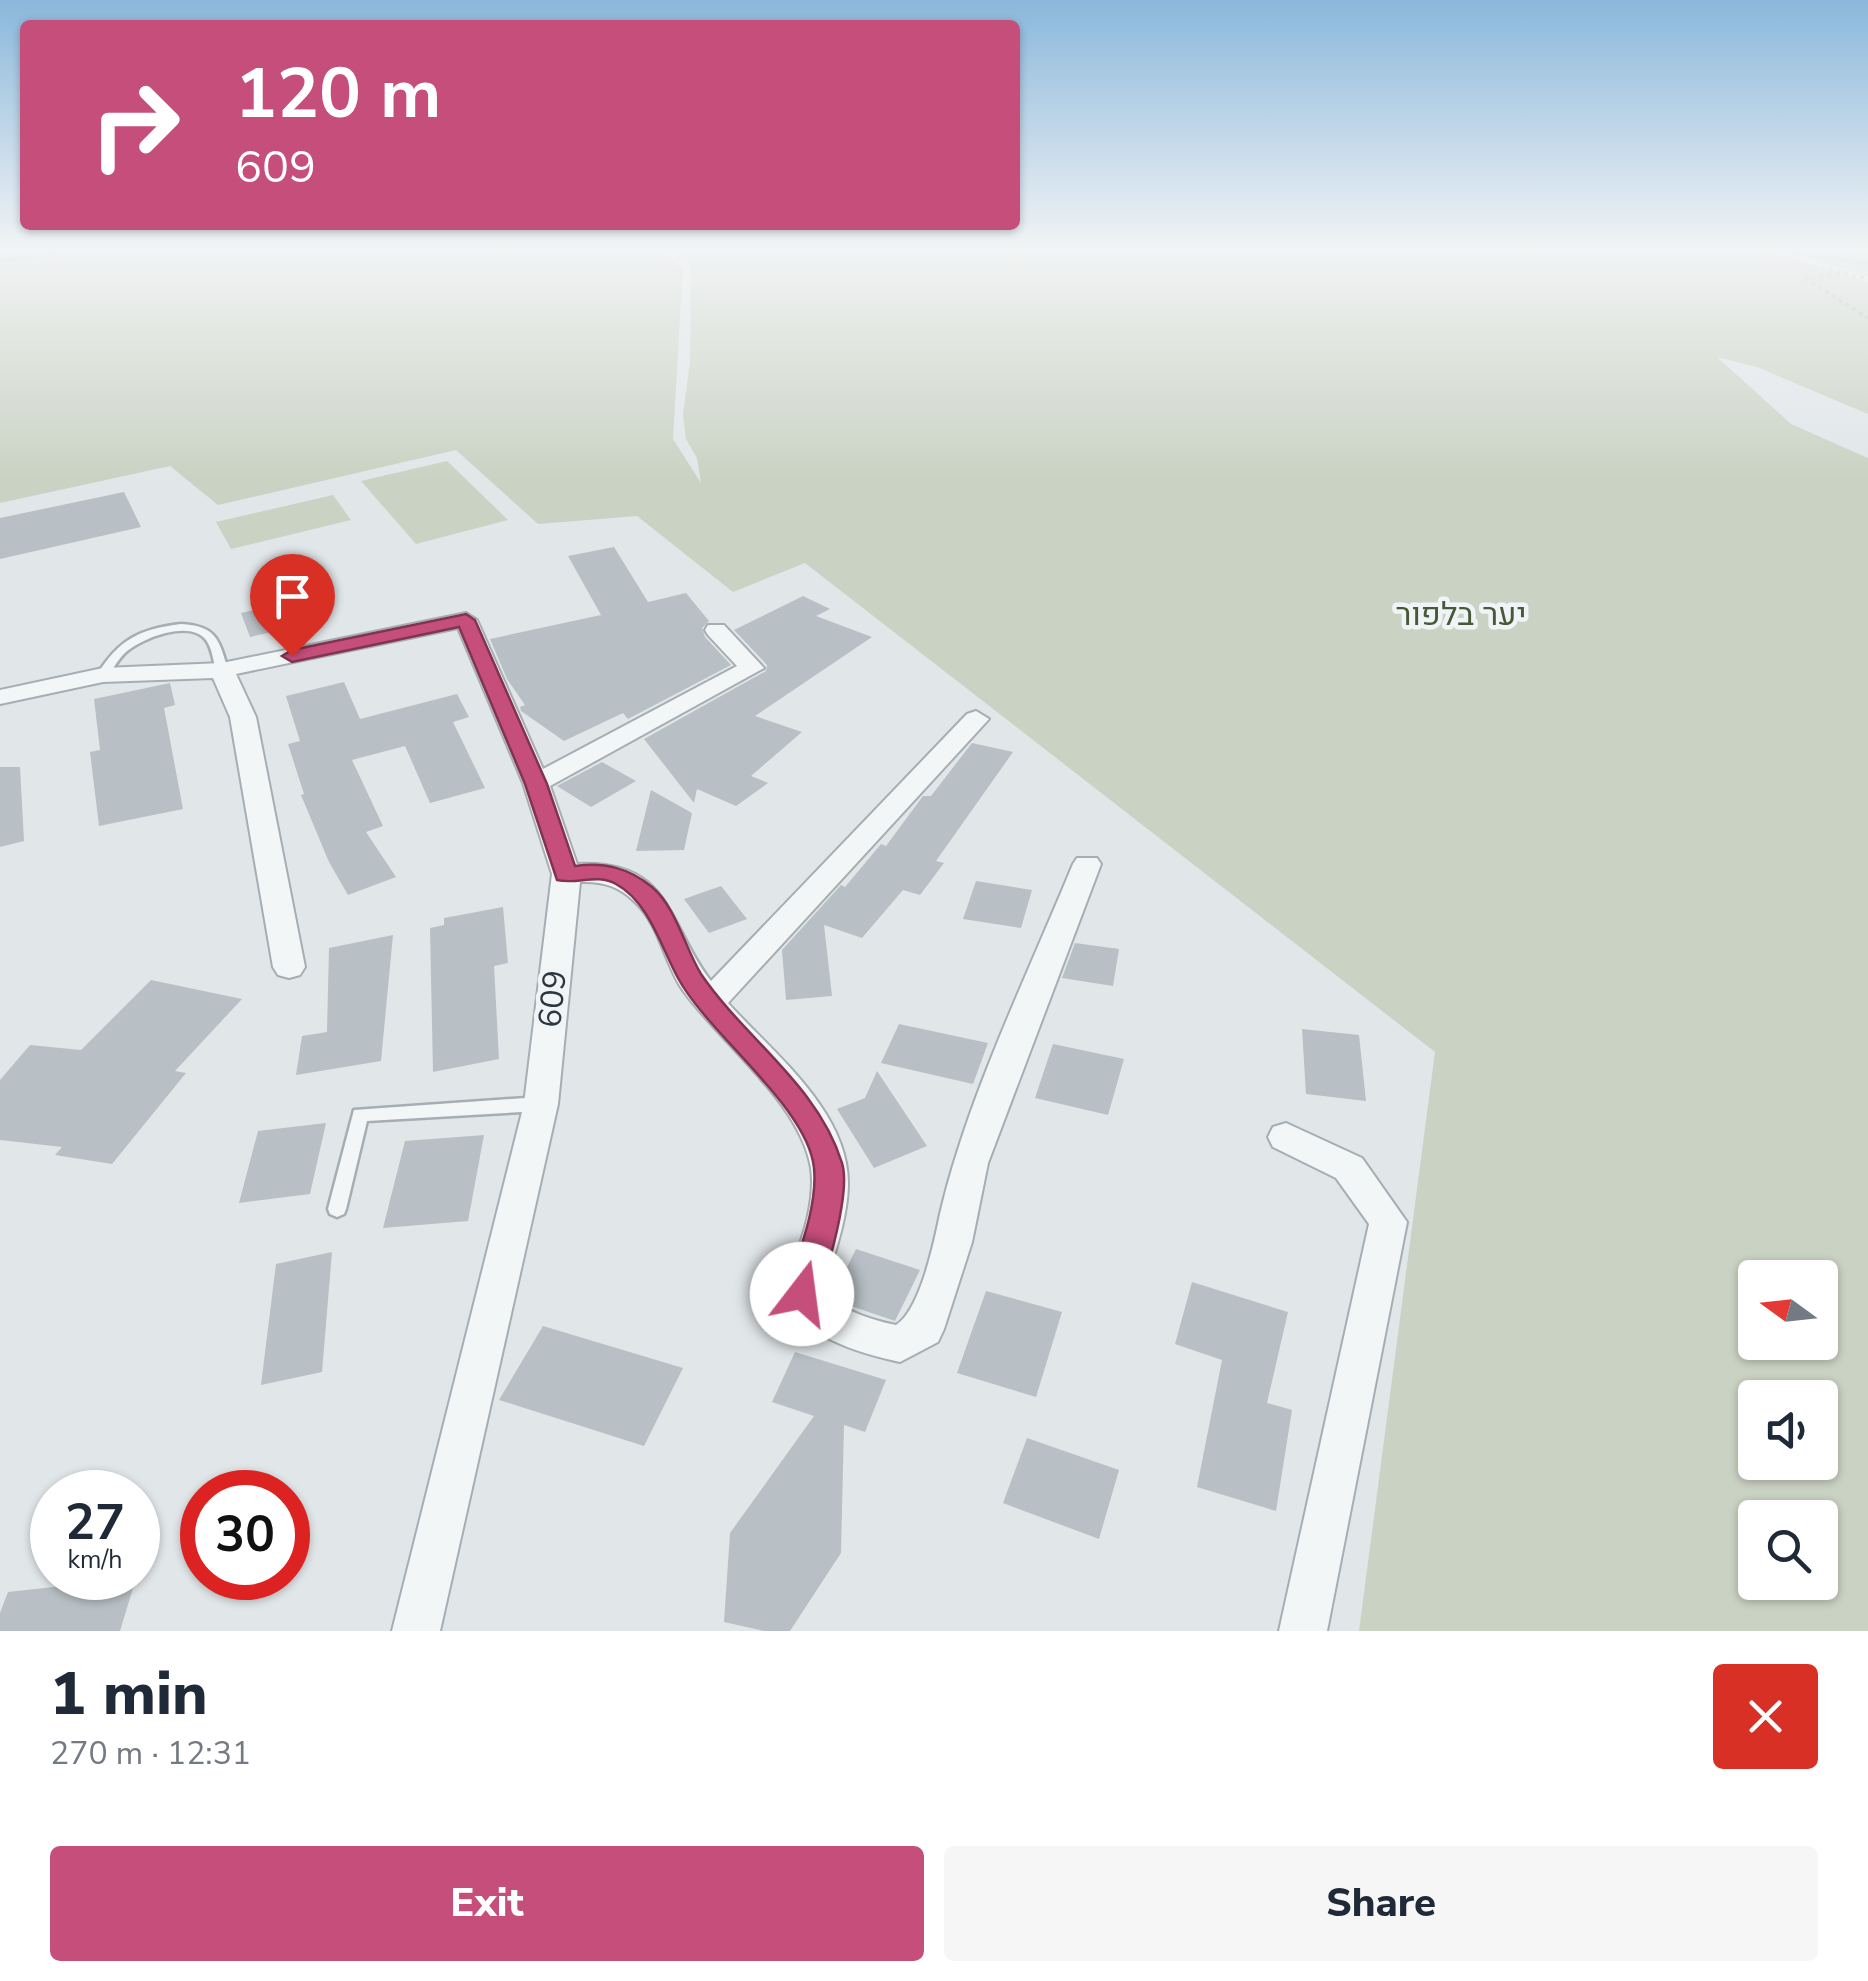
<!DOCTYPE html>
<meta charset="utf-8">
<style>
body{margin:0;font-family:"Nunito Sans",Heebo,sans-serif;background:#f6f6f7;color:#1f2937;height:100vh;display:flex;flex-direction:column;font-size:38px;white-space:nowrap}
*{box-sizing:border-box;margin:0}
p{font-size:32px;color:#747a83}
.icon{flex:none;width:55px;height:55px;fill:none;stroke:currentColor;stroke-width:2;stroke-linecap:round;stroke-linejoin:round}
.map{position:relative;height:1631px;overflow:hidden}
.side{display:flex;flex-direction:column;background:#fff;flex:1}
.side>*{flex:none}
.top-card{position:absolute;left:20px;top:20px;width:1000px;height:210px;border-radius:10px;box-shadow:0 2px 8px #0004;background:#c64e7b;color:#fff;overflow:hidden}
.needle{width:65px;rotate:285deg}
.fabs{position:absolute;left:1738px;top:1260px;display:grid;gap:20px}
.fabs a{display:grid;place-items:center;width:100px;height:100px;border-radius:10px;background:#fff;box-shadow:0 2px 8px #0004;font-size:50px}
.speed{position:absolute;left:30px;top:1470px;display:flex;gap:20px;font-size:50px;font-weight:700;text-align:center}
.speed>*{display:grid;place-content:center;width:130px;height:130px;border-radius:50%;background:#fff;box-shadow:0 2px 8px #0004;line-height:1}
.speed small{font-size:25px;font-weight:400}
.speed .limit{border:15px solid #d22;background:#fff;color:#111}
.pin{position:absolute;display:grid;place-items:center;width:85px;height:85px;color:#fff;margin:-102px -42px;border-radius:50% 50% 50% 0;rotate:-45deg;box-shadow:0 0 10px #0007}
.pin .icon{rotate:45deg}
.me{position:absolute;width:110px;margin:-55px;rotate:15deg;stroke-linejoin:round;filter:drop-shadow(0 0 8px #0008)}
.turn{display:flex;align-items:center;gap:35px;height:210px;padding:0 50px;font-size:45px}
.turn .icon{width:130px;height:130px;stroke-width:2.5}
.turn b{display:block;font-size:70px;line-height:85px}
.round{display:grid;place-items:center;flex:none;width:105px;height:105px;border-radius:10px;background:#f6f6f7}
.headline{display:flex;align-items:center;justify-content:space-between;height:170px;padding:0 50px}
h1{font-size:60px;font-weight:800;line-height:75px}
.action{display:flex;gap:20px;margin-top:auto;padding:20px 50px}
.action a{flex:1;height:115px;border-radius:10px;background:#c64e7b;color:#fff;font-size:40px;font-weight:800;line-height:115px;text-align:center}
.action a+a{background:#f6f6f7;color:#1f2937}
.map>svg:first-child{display:block}
.green{fill:#cad2c3;fill-rule:evenodd}
.lines{fill:none;stroke-linecap:round;stroke-linejoin:round}
.stream{stroke:#9ebbc7;stroke-width:5}
.building{fill:#b8c0c5}
.lane-casing{stroke:#a6aeb3;stroke-width:5}
.street-casing{stroke:#a6aeb3;stroke-width:4}
.path{stroke:#b3b9bc;stroke-width:4;stroke-dasharray:4 4;stroke-linecap:butt}
.lane{fill:#f3f6f7;fill-rule:evenodd}
.street{fill:#f3f6f7;fill-rule:evenodd}
.route{fill:#c64e7b;stroke:#813350;stroke-width:2.5}
.labels{text-anchor:middle;stroke-width:9;stroke-linejoin:round;paint-order:stroke}
.park-label{font-size:32px;fill:#465a38;stroke:#f0f4f6}
.street-label{font-size:32px;fill:#2a373f;stroke:#f0f4f6}
</style>
<div class="map">
<svg width="1868" height="1631" viewBox="0 0 1868 1631">
<rect width="100%" height="100%" fill="#e1e6e9"/>
<g class="green">
<path d="M 0,251 L 663,251 L 683,268 L 673,439 L 701,483 L 697,458 L 686,439 L 683,414 L 690,362 L 691,266 L 668,251 L 1767,251 L 1868,282 L 1868,414 L 1757,367 L 1717,357 L 1791,424 L 1868,458 L 1868,1631 L 1359,1631 L 1435,1052 L 805,563 L 733,592 L 637,516 L 538,524 L 456,450 L 218,505 L 170,466 L 0,503 ZM 1755,1278 L 1820,1278 L 1820,1342 L 1755,1342 ZM 1755,1398 L 1820,1398 L 1820,1462 L 1755,1462 ZM 1755,1518 L 1820,1518 L 1820,1582 L 1755,1582 Z"/>
<path d="M 1783,251 L 1868,251 L 1868,276 Z"/>
<path d="M 447,461 L 508,520 L 416,544 L 361,481 Z"/>
<path d="M 333,495 L 351,520 L 231,549 L 216,522 Z"/>
</g>
<g class="lines">
<g class="stream">
<path d="M 1780,251 L 1868,263"/>
<path d="M 0,261 L 66,251"/>
</g>
</g>
<g class="building">
<path d="M 124,492 L 141,527 L 0,559 L 0,518 Z"/>
<path d="M 614,547 L 648,602 L 686,593 L 709,621 L 702,628 L 705,637 L 731,665 L 628,719 L 623,713 L 564,741 L 521,711 L 520,707 L 525,705 L 507,679 L 490,639 L 601,615 L 568,556 Z"/>
<path d="M 803,596 L 830,609 L 816,616 L 872,637 L 755,716 L 802,732 L 751,776 L 768,783 L 736,806 L 697,789 L 694,803 L 644,739 L 766,671 L 767,665 L 734,630 Z"/>
<path d="M 294,601 L 304,625 L 250,637 L 241,613 Z"/>
<path d="M 344,682 L 360,719 L 457,694 L 469,717 L 453,722 L 485,788 L 430,803 L 405,746 L 352,760 L 383,826 L 366,832 L 396,877 L 348,895 L 329,862 L 301,795 L 304,794 L 288,744 L 300,741 L 286,696 Z"/>
<path d="M 170,683 L 175,705 L 164,708 L 183,809 L 99,826 L 90,752 L 100,750 L 94,699 Z"/>
<path d="M 972,743 L 1013,752 L 936,861 L 944,863 L 920,895 L 903,890 L 862,938 L 824,925 L 832,996 L 786,1000 L 782,950 L 841,885 L 845,887 L 881,844 L 886,846 L 923,796 L 931,796 Z"/>
<path d="M 602,762 L 636,781 L 591,807 L 557,786 Z"/>
<path d="M 0,767 L 20,767 L 24,841 L 0,847 Z"/>
<path d="M 651,790 L 692,813 L 684,850 L 636,851 Z"/>
<path d="M 976,881 L 1032,890 L 1021,928 L 963,919 Z"/>
<path d="M 721,886 L 747,919 L 709,933 L 684,899 Z"/>
<path d="M 503,907 L 508,963 L 494,966 L 499,1059 L 433,1072 L 430,928 L 444,925 L 444,918 Z"/>
<path d="M 393,935 L 381,1061 L 296,1075 L 302,1036 L 327,1032 L 329,948 Z"/>
<path d="M 1075,943 L 1119,949 L 1113,986 L 1062,978 Z"/>
<path d="M 151,980 L 242,999 L 175,1071 L 186,1073 L 112,1164 L 55,1155 L 62,1147 L 0,1140 L 0,1080 L 30,1045 L 81,1050 Z"/>
<path d="M 899,1024 L 988,1043 L 973,1084 L 881,1063 Z"/>
<path d="M 1302,1029 L 1359,1035 L 1366,1101 L 1306,1094 Z"/>
<path d="M 1053,1044 L 1124,1059 L 1108,1115 L 1035,1098 Z"/>
<path d="M 877,1071 L 927,1146 L 874,1168 L 837,1109 L 865,1098 Z"/>
<path d="M 326,1123 L 310,1194 L 239,1203 L 258,1131 Z"/>
<path d="M 484,1135 L 468,1221 L 383,1228 L 405,1141 Z"/>
<path d="M 856,1249 L 920,1270 L 895,1321 L 848,1305 L 833,1295 Z"/>
<path d="M 332,1252 L 322,1372 L 261,1385 L 276,1264 Z"/>
<path d="M 1192,1282 L 1288,1312 L 1267,1403 L 1292,1410 L 1276,1511 L 1197,1487 L 1222,1360 L 1175,1344 Z"/>
<path d="M 986,1291 L 1062,1312 L 1036,1397 L 957,1373 Z"/>
<path d="M 543,1326 L 683,1368 L 644,1446 L 499,1400 Z"/>
<path d="M 795,1352 L 886,1380 L 865,1432 L 844,1425 L 841,1553 L 790,1631 L 764,1631 L 724,1622 L 730,1533 L 814,1416 L 772,1402 Z"/>
<path d="M 1027,1438 L 1119,1470 L 1099,1539 L 1003,1503 Z"/>
<path d="M 136,1578 L 120,1631 L 0,1631 L 0,1613 L 8,1592 Z"/>
</g>
<g class="lines">
<defs>
<g id="lane">
<path d="M 181,624 C 216,626 219,639 228,670 L 226,673 L 222,674 L 216,670 C 213,660 212,648 206,640 C 190,619 142,638 126,652 C 118,659 113,669 107,678 L 99,678 L 97,675 C 119,639 140,629 181,624 Z"/>
<path d="M 540,1097 L 546,1099 L 549,1104 L 546,1109 L 540,1111 L 367,1121 L 346,1209 L 344,1214 L 337,1217 L 330,1214 L 328,1209 L 354,1110 Z"/>
</g>
<g id="street">
<path d="M 466,613 L 477,620 L 543,769 L 737,666 L 708,635 L 705,630 L 708,625 L 724,625 L 764,668 L 550,786 L 577,864 C 672,859 667,924 711,981 L 967,714 L 976,711 L 989,719 L 728,1003 C 772,1052 850,1112 848,1186 C 847,1222 833,1256 824,1291 C 839,1310 872,1320 896,1325 C 920,1310 934,1243 940,1214 C 967,1098 1027,976 1073,864 L 1077,858 L 1097,858 L 1101,864 L 988,1163 L 972,1242 L 944,1329 L 938,1342 L 900,1362 C 855,1352 804,1337 783,1294 C 795,1255 817,1209 811,1168 C 800,1102 720,1043 682,989 C 664,962 659,924 635,902 C 619,886 602,881 580,882 L 558,1104 L 440,1631 L 392,1631 L 524,1104 L 552,874 L 523,783 L 458,628 L 236,674 L 256,717 L 305,967 L 300,975 L 289,978 L 278,975 L 273,967 L 230,717 L 213,678 L 103,682 L 0,704 L 0,690 L 103,668 L 222,663 Z"/>
<path d="M 1286,1123 L 1362,1158 L 1407,1222 L 1327,1631 L 1279,1631 L 1369,1224 L 1336,1178 L 1273,1147 L 1268,1137 L 1273,1127 Z"/>
</g>
</defs>
<use href="#lane" class="lane-casing"/>
<use href="#street" class="street-casing"/>
<g class="path">
<path d="M 1751,251 L 1868,279"/>
<path d="M 1847,273 L 1806,279 L 1868,318"/>
</g>
<use href="#lane" class="lane"/>
<use href="#street" class="street"/>
</g>
<linearGradient id="sky" x2="0" y2="1"><stop stop-color="#8ab7db"/><stop offset="0.52" stop-color="#f2f4f5"/><stop offset="1" stop-color="#f2f4f5" stop-opacity="0"/></linearGradient>
<rect width="1868" height="480" fill="url(#sky)"/>
<path class="route" d="M 466,614 L 475,620 L 547,784 L 575,866 C 605,862 629,868 652,887 C 676,907 685,948 701,974 C 745,1039 818,1085 842,1163 C 851,1191 827,1276 814,1304 L 802,1308 L 791,1304 L 786,1294 C 797,1256 818,1208 814,1168 C 808,1107 708,1034 678,978 C 661,947 649,902 616,884 C 597,873 577,885 557,880 L 525,784 L 459,627 L 292,662 L 282,656 L 292,650 Z"/>
<g class="labels">
<g class="park-label">
<text x="1461" y="625">יער בלפור</text>
</g>
<g class="street-label">
<text transform="translate(552 999) rotate(-84)" y="11">609</text>
</g>
</g>
</svg>
<div class="fabs">
<a><svg class="needle" viewBox="-14 -14 28 28"><path d="M0-13l5 13h-10z" fill="#e53935"/><path d="M0 13l5-13h-10z" fill="#747a83"/></svg></a>
<a><svg class="icon" aria-label="sound" viewBox="0 0 24 24"><path d="M4 9h4l5-4v14l-5-4H4zM17 9q2 3 0 6"/></svg></a>
<a><svg class="icon" aria-label="search" viewBox="0 0 24 24"><circle cx="10" cy="10" r="6"/><path d="M15 15l6 6"/></svg></a>
</div>
<div class="speed"><div>27<small>km/h</small></div><div class="limit">30</div></div>
<div class="pin" style="left:292px;top:656px;background:#d93025"><svg class="icon" aria-label="arrive" viewBox="0 0 24 24"><path d="M6 21V4h12l-3 4 3 4H6"/></svg></div>
<svg class="me" style="left:802px;top:1294px" viewBox="-20 -20 40 40"><circle r="19" fill="#fff"/><path d="M0-13L10 11 0 6-10 11z" fill="#c64e7b"/></svg>
<div class="top-card">
<div class="turn"><svg class="icon" aria-label="right" viewBox="0 0 24 24"><path d="M7 20v-9h11M14 6l5 5-5 5"/></svg><div><b>120 m</b>609</div></div>
</div>
</div>
<section class="side">
<div class="headline"><div><h1>1 min</h1><p>270 m · 12:31</p></div><a class="round" style="background:#d93025;color:#fff"><svg class="icon" aria-label="close" viewBox="0 0 24 24"><path d="M6 6l12 12M18 6L6 18"/></svg></a></div>
<div class="action"><a>Exit</a><a>Share</a></div>
</section>
